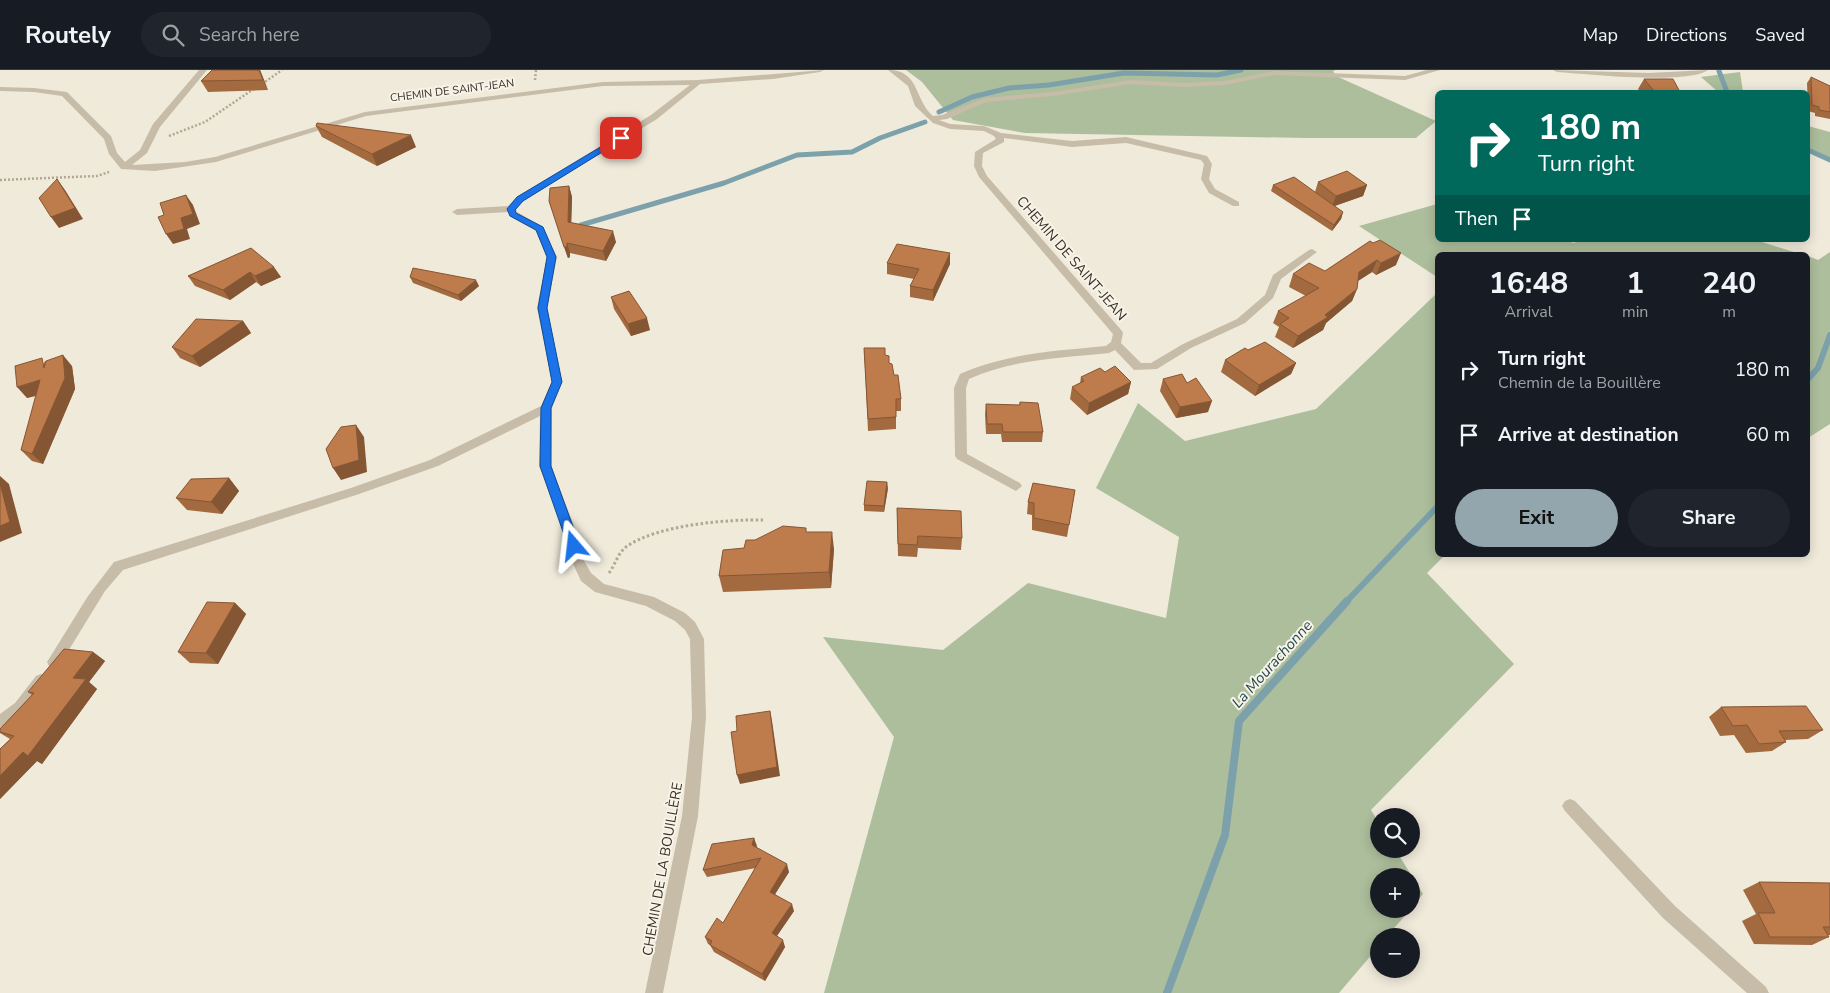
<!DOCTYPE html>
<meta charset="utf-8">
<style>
body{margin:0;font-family:"Nunito Sans",sans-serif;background:#20242c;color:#f1f3f6;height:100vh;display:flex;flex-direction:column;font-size:19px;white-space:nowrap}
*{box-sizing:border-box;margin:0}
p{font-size:16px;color:#9ea1a6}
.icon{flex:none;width:28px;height:28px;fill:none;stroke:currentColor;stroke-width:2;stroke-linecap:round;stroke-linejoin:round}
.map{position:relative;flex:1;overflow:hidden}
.sheet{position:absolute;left:1435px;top:182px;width:375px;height:305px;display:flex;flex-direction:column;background:#171b24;border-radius:8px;box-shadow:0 2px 12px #0003}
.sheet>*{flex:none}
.guide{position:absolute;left:1435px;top:20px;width:375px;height:152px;border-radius:8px;box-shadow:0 2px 12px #0003;background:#00695c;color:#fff;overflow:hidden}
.fabs{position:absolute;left:1370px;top:738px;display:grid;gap:10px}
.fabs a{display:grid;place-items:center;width:50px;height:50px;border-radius:50%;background:#171b24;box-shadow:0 2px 12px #0003;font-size:25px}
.pin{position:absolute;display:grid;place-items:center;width:42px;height:42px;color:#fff;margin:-21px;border-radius:10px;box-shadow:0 2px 8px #0006}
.me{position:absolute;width:55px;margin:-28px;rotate:343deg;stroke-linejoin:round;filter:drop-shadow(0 0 4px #0008)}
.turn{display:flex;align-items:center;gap:18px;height:105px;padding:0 20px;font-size:22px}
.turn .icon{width:65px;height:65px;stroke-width:2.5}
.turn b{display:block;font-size:35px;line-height:42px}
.then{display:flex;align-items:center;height:48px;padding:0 20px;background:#0003;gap:10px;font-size:19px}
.eta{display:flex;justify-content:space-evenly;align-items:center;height:85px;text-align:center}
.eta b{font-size:30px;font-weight:700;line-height:35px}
.button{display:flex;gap:10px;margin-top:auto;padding:10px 20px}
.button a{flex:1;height:58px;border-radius:30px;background:#93a6ad;color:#111;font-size:20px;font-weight:700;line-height:58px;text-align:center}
.button a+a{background:#20242c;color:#f1f3f6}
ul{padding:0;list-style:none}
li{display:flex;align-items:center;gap:15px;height:65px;padding:0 20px}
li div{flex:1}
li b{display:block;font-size:19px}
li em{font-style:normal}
header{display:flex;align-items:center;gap:30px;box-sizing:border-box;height:70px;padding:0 25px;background:#171b24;border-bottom:1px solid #363941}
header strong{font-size:24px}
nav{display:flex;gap:28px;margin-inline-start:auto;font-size:18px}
.search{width:350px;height:45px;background:#20242c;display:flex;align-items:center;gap:12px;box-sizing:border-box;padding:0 18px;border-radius:28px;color:#9ea1a6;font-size:19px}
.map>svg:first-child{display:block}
.green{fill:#adbe9c}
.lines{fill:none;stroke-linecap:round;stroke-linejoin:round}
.stream-far2{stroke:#7ca1ab;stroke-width:5}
.stream-far1{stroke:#7ca1ab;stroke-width:6}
.stream{stroke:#7ca1ab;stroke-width:8}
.path-far1{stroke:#b3a692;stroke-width:2.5;stroke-dasharray:2 2;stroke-linecap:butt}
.path{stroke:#b3a692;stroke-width:3;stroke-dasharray:2.5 2.5;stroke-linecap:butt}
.minor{fill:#c7bca8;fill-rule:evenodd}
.wall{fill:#a36a40}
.shaded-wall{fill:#855634}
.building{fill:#be7b4b;stroke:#855634}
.route{fill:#1a73e8;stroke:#114b97}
.labels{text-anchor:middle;stroke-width:4;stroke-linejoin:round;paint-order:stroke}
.far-street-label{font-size:11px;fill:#352e28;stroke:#f8f3e7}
.street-label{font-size:14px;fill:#352e28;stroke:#f8f3e7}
.water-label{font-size:15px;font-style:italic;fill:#204753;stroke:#f8f3e7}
</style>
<header>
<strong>Routely</strong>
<div class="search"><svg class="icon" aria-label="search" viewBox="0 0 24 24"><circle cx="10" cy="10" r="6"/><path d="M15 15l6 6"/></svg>Search here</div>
<nav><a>Map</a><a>Directions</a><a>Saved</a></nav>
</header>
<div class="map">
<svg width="1830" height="923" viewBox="0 0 1830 923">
<rect width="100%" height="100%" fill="#f0eadb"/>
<g class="green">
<path d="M 906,0 L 1336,0 L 1333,1 L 1336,6 L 1436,51 L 1416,68 L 1306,68 L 1025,63 L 953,50 L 922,12 Z"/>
<path d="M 1740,2 L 1743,22 L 1709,22 L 1717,21 L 1701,7 Z"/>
<path d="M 1808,56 L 1830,62 L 1830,91 L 1808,80 Z"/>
<path d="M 1437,134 L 1438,170 L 1564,170 L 1574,173 L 1580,170 L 1756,170 L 1803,185 L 1438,185 L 1437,207 L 1359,156 Z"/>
<path d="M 1830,182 L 1830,354 L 1808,368 L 1808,186 L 1818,190 Z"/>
<path d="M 1437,223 L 1438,485 L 1445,485 L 1427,503 L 1514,594 L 1371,740 L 1379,753 L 1379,779 L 1395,779 L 1423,824 L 1411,838 L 1411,806 L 1379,806 L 1379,839 L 1411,839 L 1387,866 L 1379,866 L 1379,876 L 1339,923 L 824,923 L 894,667 L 823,567 L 943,580 L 1028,513 L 1166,548 L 1179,467 L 1096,418 L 1138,333 L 1185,371 L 1316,339 Z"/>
</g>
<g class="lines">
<g class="stream-far2">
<path d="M 1719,1 L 1727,22"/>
<path d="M 939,42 L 972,27 L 1009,18 L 1049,15 L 1124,3 L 1217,5 L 1241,0"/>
<path d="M 1808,80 L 1830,90"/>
<path d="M 581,155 L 724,113 L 797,85 L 852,82 L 880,68 L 925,52"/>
</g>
<g class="stream-far1">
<path d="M 1808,309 L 1818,298 L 1830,265"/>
<path d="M 1346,532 L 1438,436"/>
</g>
<path class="stream" d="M 1167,923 L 1225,765 L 1239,651 L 1347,531"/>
<g class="path-far1">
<path d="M 535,10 L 536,0"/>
<path d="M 262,14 L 282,0"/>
<path d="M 169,66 L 205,52 L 255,18"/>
<path d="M 0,110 L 97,106 L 109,102"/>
</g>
<path class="path" d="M 609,503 C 615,495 618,483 626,477 C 656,455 728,449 765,450"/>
<g class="minor">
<path d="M 199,0 L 207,0 L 160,57 L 147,83 L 132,95 L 185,92 L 215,87 L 365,42 L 603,12 L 698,10 L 824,0 L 820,2 L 773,9 L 700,14 L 657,49 L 523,131 L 516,139 L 517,142 L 543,157 L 557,187 L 547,238 L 562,312 L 552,338 L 551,396 L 578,466 L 582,487 L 591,503 L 604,514 L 654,527 L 685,543 L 695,552 L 704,569 L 706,647 L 698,746 L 663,923 L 645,923 L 682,746 L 692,647 L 690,569 L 685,560 L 675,551 L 646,536 L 595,522 L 581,511 L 570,487 L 566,466 L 539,396 L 540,346 L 438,396 L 359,424 L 123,500 L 105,521 L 59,596 L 54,598 L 49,596 L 47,592 L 88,526 L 114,492 L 351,418 L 430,390 L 541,336 L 552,312 L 537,238 L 547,187 L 536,161 L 510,146 L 508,142 L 457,145 L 452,142 L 457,139 L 508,136 L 517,127 L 651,45 L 690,15 L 603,16 L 366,46 L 216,92 L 155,101 L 121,99 L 109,84 L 104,69 L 62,26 L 34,22 L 0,21 L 0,17 L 34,18 L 67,22 L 111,66 L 117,83 L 125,92 L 140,80 L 153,54 Z"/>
<path d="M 888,0 C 920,0 914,30 933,46 L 942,45 L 985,28 L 1053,22 L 1131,10 L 1184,13 L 1225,11 L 1273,1 L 1405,6 L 1427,0 L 1440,0 L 1405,10 L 1273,5 L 1225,15 L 1184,17 L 1131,14 L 1053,26 L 986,32 L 947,49 L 939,50 L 950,54 L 984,56 L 1001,63 L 1072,71 L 1126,67 L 1207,86 L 1212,94 L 1209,109 L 1215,119 L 1239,132 L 1239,136 L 1233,136 L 1209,123 L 1201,109 L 1204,94 L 1201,90 L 1126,73 L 1072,77 L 1004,68 L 1004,72 L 983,83 L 982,96 L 987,106 L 1122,261 L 1123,263 L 1121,273 L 1141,293 L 1151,293 L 1183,274 L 1237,249 L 1265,225 L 1273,205 L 1309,180 L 1312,179 L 1317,182 L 1281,209 L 1273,228 L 1245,253 L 1191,278 L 1157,299 L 1134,300 L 1115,280 L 1109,283 C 1061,288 1013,289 969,309 L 966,318 L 967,384 L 1020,413 L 1022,416 L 1016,421 L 957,389 L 955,386 L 954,318 L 960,304 C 1007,283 1056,281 1106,276 L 1111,272 L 1113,264 L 979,107 L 974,96 L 975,82 L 996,69 L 994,66 L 984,61 L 950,59 L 933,53 L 915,36 L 908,16 Z"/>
<path d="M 1553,0 L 1649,3 L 1708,0 C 1687,15 1586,4 1557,2 Z"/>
<path d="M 41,604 L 46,606 L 48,610 L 46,614 L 25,641 L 0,659 L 0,644 L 15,633 L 36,606 Z"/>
<path d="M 1570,729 L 1575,731 L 1675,836 L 1766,917 L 1769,923 L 1747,923 L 1663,848 L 1565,741 L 1562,736 L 1565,731 Z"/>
</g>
</g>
<g class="wall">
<path d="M 212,0 L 260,0 L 268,20 L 208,22 L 201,11 Z"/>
<path d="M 1811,7 L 1830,16 L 1830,49 L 1815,46 L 1815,43 L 1808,41 L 1807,13 Z"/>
<path d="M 1644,9 L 1680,22 L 1641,22 L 1638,19 Z"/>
<path d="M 316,56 L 416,77 L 377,96 L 322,67 Z"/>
<path d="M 1318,112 L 1367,115 L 1363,126 L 1334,136 L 1343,142 L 1341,149 L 1332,161 L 1271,121 L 1273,115 L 1315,122 Z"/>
<path d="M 569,116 L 572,127 L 571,153 L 616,172 L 606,191 L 570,183 L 570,187 L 568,188 L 549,131 Z"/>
<path d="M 1370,171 L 1396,195 L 1376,205 L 1372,202 L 1358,211 L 1357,219 L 1352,231 L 1326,253 L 1323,260 L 1293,278 L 1275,267 L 1279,257 L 1273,253 L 1278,241 L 1306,226 L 1289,217 L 1293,204 L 1325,201 Z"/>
<path d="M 251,178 L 281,207 L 261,216 L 256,212 L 230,230 L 195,216 L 188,206 Z"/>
<path d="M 887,193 L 950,194 L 933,231 L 910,227 L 910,216 L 914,209 L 887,204 Z"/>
<path d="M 410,207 L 479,216 L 461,231 L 413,213 Z"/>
<path d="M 611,227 L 650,260 L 631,266 L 614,239 Z"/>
<path d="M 243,251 L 251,263 L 200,297 L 180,288 L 172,277 Z"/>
<path d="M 864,278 L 885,285 L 889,293 L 901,329 L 901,341 L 896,341 L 896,359 L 868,361 Z"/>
<path d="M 1225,290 L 1296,293 L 1291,304 L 1255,326 L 1221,302 Z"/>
<path d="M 45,291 L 72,296 L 75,319 L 43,394 L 32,391 L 21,380 L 36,326 L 27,328 Z"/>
<path d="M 1105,302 L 1131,312 L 1128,324 L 1087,345 L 1070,329 L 1072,317 L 1080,313 L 1081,307 Z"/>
<path d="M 1163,309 L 1187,313 L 1208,342 L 1176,348 L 1160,321 Z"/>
<path d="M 1020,332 L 1043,362 L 1042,372 L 1002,372 L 1001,364 L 986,364 L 985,344 L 986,334 L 1019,335 Z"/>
<path d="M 229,408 L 239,421 L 222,444 L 187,440 L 176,428 Z"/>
<path d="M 888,418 L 884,442 L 864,441 L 864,435 Z"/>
<path d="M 1075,420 L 1067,467 L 1032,460 L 1032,445 L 1027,444 L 1028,432 Z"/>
<path d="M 897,438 L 962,468 L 961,480 L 918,478 L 917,487 L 898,486 Z"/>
<path d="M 806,462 L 834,479 L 831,518 L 723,522 L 719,506 L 744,478 L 755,470 Z"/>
<path d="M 235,533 L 246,544 L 218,594 L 190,593 L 178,582 Z"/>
<path d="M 93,582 L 105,591 L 89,612 L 97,619 L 42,694 L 37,691 L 0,729 L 0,679 L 10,669 L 0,663 L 0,659 L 32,625 L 28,622 Z"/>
<path d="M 1721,637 L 1823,660 L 1808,669 L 1785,670 L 1786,672 L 1772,681 L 1746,683 L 1734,665 L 1720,666 L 1709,647 Z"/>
<path d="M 754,768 L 756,777 L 789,802 L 775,824 L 794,841 L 777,866 L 785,877 L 765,911 L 714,882 L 710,875 L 708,874 L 705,867 L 723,853 L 756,798 L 707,807 L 703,800 Z"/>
<path d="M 1759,812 L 1830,813 L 1830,865 L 1828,865 L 1829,867 L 1812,875 L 1754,874 L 1742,851 L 1756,844 L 1743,820 Z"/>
</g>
<g class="shaded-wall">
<path d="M 259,0 L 260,0 L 268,20 L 263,10 Z"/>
<path d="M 411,65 L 416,77 L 377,96 L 372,84 Z"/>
<path d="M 57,109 L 65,120 L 83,149 L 59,158 L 51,147 Z"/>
<path d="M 1367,115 L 1363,126 L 1332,137 L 1336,126 Z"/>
<path d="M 569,116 L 572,127 L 571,162 L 568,152 Z"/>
<path d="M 186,125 L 193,135 L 200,154 L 187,159 L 190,169 L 173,174 L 166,164 L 181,148 Z"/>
<path d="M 1343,142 L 1341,149 L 1332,161 L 1334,155 Z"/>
<path d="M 613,161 L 616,172 L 606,191 L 603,181 Z"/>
<path d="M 567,173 L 570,183 L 570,187 L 568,188 L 564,177 Z"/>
<path d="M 950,183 L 950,194 L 933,231 L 933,220 Z"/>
<path d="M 1401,183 L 1396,195 L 1376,205 L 1381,193 Z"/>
<path d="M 1377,190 L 1372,202 L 1353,214 L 1359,202 Z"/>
<path d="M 274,197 L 281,207 L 261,216 L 255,206 Z"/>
<path d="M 250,202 L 256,212 L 230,230 L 223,220 Z"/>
<path d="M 476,210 L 479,216 L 461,231 L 458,225 Z"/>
<path d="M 1357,219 L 1352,231 L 1326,253 L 1323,260 L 1293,278 L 1298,266 L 1325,245 Z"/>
<path d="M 647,248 L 650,260 L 631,266 L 628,254 Z"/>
<path d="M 243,251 L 251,263 L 200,297 L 192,286 Z"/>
<path d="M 63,285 L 72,296 L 75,319 L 43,394 L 32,384 Z"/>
<path d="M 1296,293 L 1291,304 L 1255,326 L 1259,315 Z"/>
<path d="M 40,310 L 50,321 L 27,328 L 17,317 Z"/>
<path d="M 1131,312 L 1128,324 L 1087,345 L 1089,333 Z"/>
<path d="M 1212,331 L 1208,342 L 1176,348 L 1180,337 Z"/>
<path d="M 356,355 L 364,367 L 367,402 L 341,410 L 333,398 Z"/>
<path d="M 0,406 L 9,414 L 22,463 L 0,472 Z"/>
<path d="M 229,408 L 239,421 L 222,444 L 211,432 Z"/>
<path d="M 887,412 L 888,418 L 884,442 L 884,436 Z"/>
<path d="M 832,462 L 834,479 L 831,518 L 829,502 Z"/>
<path d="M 235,533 L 246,544 L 218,594 L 206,583 Z"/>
<path d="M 93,582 L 105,591 L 89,612 L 97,619 L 42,694 L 37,691 L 0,729 L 0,706 Z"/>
<path d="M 770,641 L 772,651 L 780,706 L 740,714 L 737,705 Z"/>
<path d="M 754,768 L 757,776 L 755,782 L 752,775 Z"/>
<path d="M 787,794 L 789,802 L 772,829 L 770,822 Z"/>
<path d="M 792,834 L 794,841 L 774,870 L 772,863 Z"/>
<path d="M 783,870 L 785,877 L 765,911 L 762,904 Z"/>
</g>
<g class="building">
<path d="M 212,0 L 259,0 L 263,10 L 201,11 Z"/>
<path d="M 1811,7 L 1830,16 L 1830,42 L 1819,40 L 1819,37 L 1812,35 Z"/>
<path d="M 1644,9 L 1673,9 L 1680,22 L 1655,22 Z"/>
<path d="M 317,53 L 411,65 L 372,84 L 316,56 Z"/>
<path d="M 1347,101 L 1367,115 L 1336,126 L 1318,112 Z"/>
<path d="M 1294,107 L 1343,142 L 1334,155 L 1273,115 Z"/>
<path d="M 57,109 L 75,138 L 51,147 L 39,128 Z"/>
<path d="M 569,116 L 568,152 L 613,161 L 603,181 L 567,173 L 567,177 L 564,177 L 549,131 L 550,118 Z"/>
<path d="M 186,125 L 193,144 L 181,148 L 184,159 L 166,164 L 158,147 L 164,145 L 160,133 Z"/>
<path d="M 1380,170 L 1401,183 L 1381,193 L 1377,190 L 1359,202 L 1357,219 L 1325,245 L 1328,247 L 1298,266 L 1280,254 L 1289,248 L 1278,241 L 1319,218 L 1293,204 L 1309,193 L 1325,201 L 1370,171 L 1373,173 Z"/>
<path d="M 897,174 L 950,183 L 933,220 L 910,216 L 919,199 L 887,193 Z"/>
<path d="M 251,178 L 274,197 L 255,206 L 250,202 L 223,220 L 188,206 Z"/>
<path d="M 413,198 L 476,210 L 458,225 L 410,207 Z"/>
<path d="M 629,221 L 647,248 L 628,254 L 611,227 Z"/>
<path d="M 196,249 L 243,251 L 192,286 L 172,277 Z"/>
<path d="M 1265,272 L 1296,293 L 1259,315 L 1225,290 L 1245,278 L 1248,280 Z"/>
<path d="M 864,278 L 885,278 L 885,285 L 889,286 L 889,293 L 892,294 L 894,305 L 898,305 L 901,329 L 896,329 L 896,347 L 868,349 Z"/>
<path d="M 63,285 L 65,308 L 32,384 L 21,380 L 40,310 L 17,317 L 15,296 L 42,288 L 44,298 L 46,291 Z"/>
<path d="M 1115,296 L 1131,312 L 1089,333 L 1072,317 L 1084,311 L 1081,307 L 1100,298 L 1105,302 Z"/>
<path d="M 1182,304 L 1187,313 L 1196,308 L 1212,331 L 1180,337 L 1163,309 Z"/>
<path d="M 1020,332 L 1038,333 L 1043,362 L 1003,362 L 1002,354 L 987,354 L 986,334 L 1020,335 Z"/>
<path d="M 356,355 L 359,390 L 333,398 L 326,379 L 341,357 Z"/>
<path d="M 229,408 L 211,432 L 176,428 L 191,409 Z"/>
<path d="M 867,411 L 887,412 L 884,436 L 864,435 Z"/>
<path d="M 0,413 L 10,452 L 0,456 Z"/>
<path d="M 1033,413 L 1075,420 L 1069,455 L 1034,448 L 1034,433 L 1028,432 Z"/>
<path d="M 897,438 L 961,441 L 962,468 L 918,466 L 917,475 L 898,474 Z"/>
<path d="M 783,456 L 806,458 L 806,462 L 832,462 L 829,502 L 719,506 L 723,480 L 744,478 L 746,470 L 755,470 Z"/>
<path d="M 207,532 L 235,533 L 206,583 L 178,582 Z"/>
<path d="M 64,579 L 93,582 L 73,608 L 86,609 L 28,686 L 23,682 L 0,706 L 0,679 L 14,666 L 0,662 L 0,659 L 34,623 L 28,622 Z"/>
<path d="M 1806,636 L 1823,660 L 1779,661 L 1786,672 L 1759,674 L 1747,655 L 1733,656 L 1721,637 Z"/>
<path d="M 770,641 L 777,697 L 737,705 L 731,662 L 737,661 L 736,646 Z"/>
<path d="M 754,768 L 752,775 L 787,794 L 770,822 L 792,834 L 772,863 L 783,870 L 762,904 L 710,875 L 712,871 L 705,867 L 717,848 L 723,853 L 761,788 L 703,800 L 712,774 Z"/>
<path d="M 1759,812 L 1830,813 L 1830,857 L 1823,857 L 1829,867 L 1770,867 L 1758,843 L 1775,843 Z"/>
</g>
<path class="route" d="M 619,66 L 625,68 L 523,131 L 515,140 L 516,143 L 543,157 L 556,187 L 547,238 L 562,312 L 551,338 L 551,396 L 580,476 L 574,481 L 568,476 L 540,396 L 541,338 L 552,312 L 538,238 L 547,187 L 536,160 L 510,146 L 507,139 L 517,127 Z"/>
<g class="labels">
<g class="far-street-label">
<text transform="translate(452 20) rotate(-7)" y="4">CHEMIN DE SAINT-JEAN</text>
</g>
<g class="street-label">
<text transform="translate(1072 188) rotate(49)" y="5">CHEMIN DE SAINT-JEAN</text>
<text transform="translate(662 799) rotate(-80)" y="5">CHEMIN DE LA BOUILLÈRE</text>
</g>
<g class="water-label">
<text transform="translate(1272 594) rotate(-48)" y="5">La Mourachonne</text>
</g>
</g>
</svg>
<div class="fabs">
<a><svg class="icon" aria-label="search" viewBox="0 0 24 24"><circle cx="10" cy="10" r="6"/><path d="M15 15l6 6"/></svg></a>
<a>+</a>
<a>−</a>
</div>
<div class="pin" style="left:621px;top:68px;background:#d93025"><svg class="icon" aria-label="arrive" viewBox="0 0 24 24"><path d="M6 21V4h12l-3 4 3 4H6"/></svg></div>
<svg class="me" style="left:574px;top:476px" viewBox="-20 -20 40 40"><path d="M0-17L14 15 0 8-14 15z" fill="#1a73e8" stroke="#fff" stroke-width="4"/></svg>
<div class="guide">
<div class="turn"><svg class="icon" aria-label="right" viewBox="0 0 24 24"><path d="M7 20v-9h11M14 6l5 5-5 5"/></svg><div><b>180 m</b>Turn right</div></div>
<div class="then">Then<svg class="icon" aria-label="arrive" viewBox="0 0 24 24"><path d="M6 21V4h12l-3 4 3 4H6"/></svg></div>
</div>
<section class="sheet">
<div class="eta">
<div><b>16:48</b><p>Arrival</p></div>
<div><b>1</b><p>min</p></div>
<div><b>240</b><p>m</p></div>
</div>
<ul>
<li><svg class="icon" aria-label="right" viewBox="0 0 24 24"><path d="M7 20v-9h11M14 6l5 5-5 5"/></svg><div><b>Turn right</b><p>Chemin de la Bouillère</p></div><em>180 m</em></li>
<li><svg class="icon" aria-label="arrive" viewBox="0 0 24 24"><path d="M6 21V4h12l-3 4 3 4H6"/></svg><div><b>Arrive at destination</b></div><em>60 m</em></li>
</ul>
<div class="button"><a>Exit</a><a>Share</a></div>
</section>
</div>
